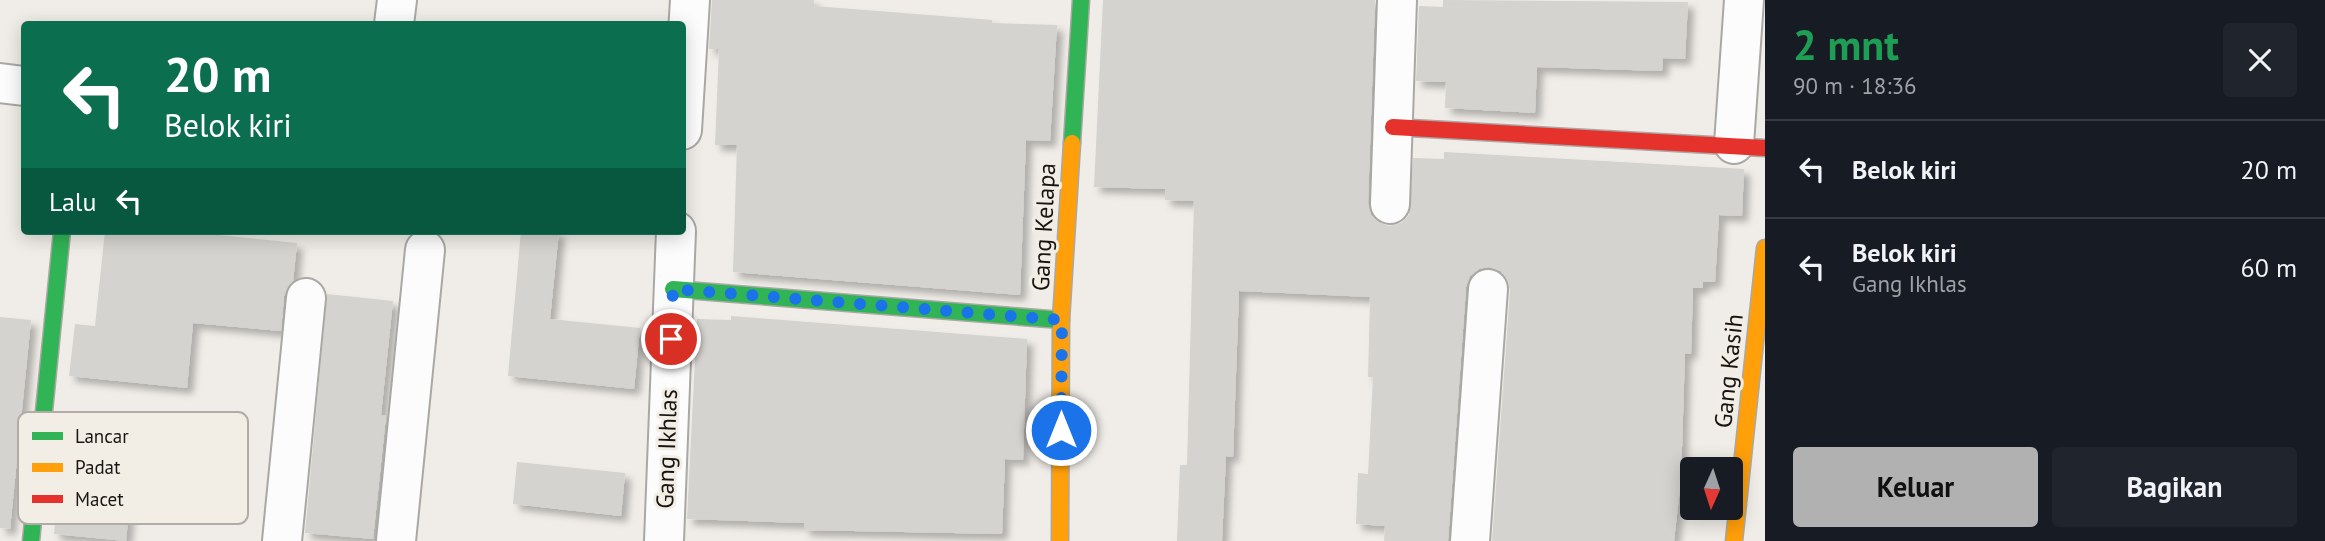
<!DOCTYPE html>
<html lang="id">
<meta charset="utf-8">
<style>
body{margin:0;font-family:"PT Sans",sans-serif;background:#20242c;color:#f1f3f6;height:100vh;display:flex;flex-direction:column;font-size:26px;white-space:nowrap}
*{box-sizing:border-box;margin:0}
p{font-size:23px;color:#9ea1a6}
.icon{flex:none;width:38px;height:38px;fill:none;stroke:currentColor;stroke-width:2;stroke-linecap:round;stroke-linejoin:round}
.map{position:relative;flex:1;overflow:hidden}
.side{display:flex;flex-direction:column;background:#171b24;width:560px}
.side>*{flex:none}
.hud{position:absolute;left:21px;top:21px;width:665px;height:214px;border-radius:7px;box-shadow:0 4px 18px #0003;background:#0b6e4f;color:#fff;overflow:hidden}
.needle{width:46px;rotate:183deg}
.tools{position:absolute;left:1680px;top:457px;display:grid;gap:14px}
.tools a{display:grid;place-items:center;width:63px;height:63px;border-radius:7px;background:#171b24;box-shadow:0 4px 18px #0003;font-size:35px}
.pin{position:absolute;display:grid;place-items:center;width:60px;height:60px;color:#fff;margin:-30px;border:4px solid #fff;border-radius:50%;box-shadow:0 2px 7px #0007}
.me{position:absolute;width:77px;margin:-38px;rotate:0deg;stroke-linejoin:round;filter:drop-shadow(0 0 5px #0008)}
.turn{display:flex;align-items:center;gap:24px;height:147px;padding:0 28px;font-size:32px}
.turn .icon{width:91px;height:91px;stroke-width:2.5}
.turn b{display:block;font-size:49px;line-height:60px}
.then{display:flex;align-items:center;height:66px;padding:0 28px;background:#0003;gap:14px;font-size:26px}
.round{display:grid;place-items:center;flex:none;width:74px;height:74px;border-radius:7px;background:#20242c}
.head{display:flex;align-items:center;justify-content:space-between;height:119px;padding:0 28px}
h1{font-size:42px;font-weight:700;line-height:52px;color:#1e9e55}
.cta{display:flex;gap:14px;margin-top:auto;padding:14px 28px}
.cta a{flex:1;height:80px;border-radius:7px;background:#b2b1b2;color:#111;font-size:28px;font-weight:700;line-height:80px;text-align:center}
.cta a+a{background:#20242c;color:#f1f3f6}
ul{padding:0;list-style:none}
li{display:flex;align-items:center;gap:21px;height:98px;padding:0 28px;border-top:2px solid #363941}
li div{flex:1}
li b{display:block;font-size:26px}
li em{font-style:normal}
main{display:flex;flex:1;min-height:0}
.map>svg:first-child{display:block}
.building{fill:#d4d3cf;filter:url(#shadow)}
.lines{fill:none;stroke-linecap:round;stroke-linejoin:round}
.street-casing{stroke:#aaa8a4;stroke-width:42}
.fast-casing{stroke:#aaa8a4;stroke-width:19}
.slow-casing{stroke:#aaa8a4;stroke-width:19}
.jam-casing{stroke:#aaa8a4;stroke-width:19}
.street{stroke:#fdfcfc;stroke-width:38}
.fast{stroke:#30b455;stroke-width:16}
.slow{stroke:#ff9f0a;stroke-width:16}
.jam{stroke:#e5322d;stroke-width:16}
.route{stroke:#1a73e8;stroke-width:12;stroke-dasharray:0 21.6}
.labels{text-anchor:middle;stroke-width:6;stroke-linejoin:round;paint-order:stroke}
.street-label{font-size:24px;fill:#181613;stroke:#f3eee5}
.key{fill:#f3eee5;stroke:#b1ada6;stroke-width:2}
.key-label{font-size:19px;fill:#181613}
</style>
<main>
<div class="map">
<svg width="1765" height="541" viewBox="0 0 1765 541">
<defs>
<filter id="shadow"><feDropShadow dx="6" dy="6" stdDeviation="3.5" flood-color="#0004"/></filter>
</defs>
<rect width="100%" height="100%" fill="#f0ede8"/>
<g class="building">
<path d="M 712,0 L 814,0 L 814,6 L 992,20 L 992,23 L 1057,25 L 1050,141 L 1026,140 L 1020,295 L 733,272 L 737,145 L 715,145 L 719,49 L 709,49 Z"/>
<path d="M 1103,0 L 1375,0 L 1368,203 L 1371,215 L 1379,223 L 1389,226 L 1401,223 L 1409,215 L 1413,158 L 1444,159 L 1444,152 L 1744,169 L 1742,216 L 1719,215 L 1715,282 L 1703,282 L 1703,288 L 1693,288 L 1691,354 L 1685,353 L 1681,479 L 1674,541 L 1492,541 L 1510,291 L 1508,280 L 1501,271 L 1489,267 L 1479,269 L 1470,276 L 1466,287 L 1448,541 L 1384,541 L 1385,526 L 1356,524 L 1358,473 L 1368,474 L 1373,377 L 1368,377 L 1370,297 L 1239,291 L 1233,457 L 1226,456 L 1222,541 L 1177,541 L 1180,465 L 1187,465 L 1194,201 L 1165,200 L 1165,189 L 1094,187 Z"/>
<path d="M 1443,0 L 1688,2 L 1685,59 L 1663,58 L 1662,71 L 1537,67 L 1535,113 L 1445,108 L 1446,82 L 1416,81 L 1419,6 L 1443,7 Z"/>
<path d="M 105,231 L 181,231 L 297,243 L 293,282 L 284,296 L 281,331 L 193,323 L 187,388 L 69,376 L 75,324 L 95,326 Z"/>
<path d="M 521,231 L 559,231 L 550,319 L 640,328 L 634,389 L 508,376 Z"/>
<path d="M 327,294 L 393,301 L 381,415 L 386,416 L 373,539 L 305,533 Z"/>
<path d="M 731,316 L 1027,339 L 1023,460 L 1005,459 L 1002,534 L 804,530 L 804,523 L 687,519 L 697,319 L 731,320 Z"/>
<path d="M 0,317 L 31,320 L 10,529 L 0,528 Z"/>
<path d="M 517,462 L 625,473 L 621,516 L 513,504 Z"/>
<path d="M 60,471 L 132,479 L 126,541 L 54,534 Z"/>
</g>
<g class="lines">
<defs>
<g id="street">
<path d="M 394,24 L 397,0"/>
<path d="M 0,83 L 24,86"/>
<path d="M 682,130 L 690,0"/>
<path d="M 1734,144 L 1744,0"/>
<path d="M 1390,204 L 1397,0"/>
<path d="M 282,541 L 306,298"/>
<path d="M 396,541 L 425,250"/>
<path d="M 664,541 L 676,231"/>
<path d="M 1470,541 L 1488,289"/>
</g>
<g id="fast">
<path d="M 1072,143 L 1081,0"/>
<path d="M 673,289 L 1061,320"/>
<path d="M 31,541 L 62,231"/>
</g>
<g id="slow">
<path d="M 1060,541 L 1061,320 L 1072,143"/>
<path d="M 1734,541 L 1765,248"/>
</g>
<path id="jam" d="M 1393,127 L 1765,148"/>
</defs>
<use href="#street" class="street-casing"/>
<use href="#fast" class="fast-casing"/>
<use href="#slow" class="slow-casing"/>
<use href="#jam" class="jam-casing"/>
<use href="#street" class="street"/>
<use href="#fast" class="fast"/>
<use href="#slow" class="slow"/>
<use href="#jam" class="jam"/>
</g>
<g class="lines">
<path class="route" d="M 671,339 L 673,289 L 1062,320 L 1061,430"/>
</g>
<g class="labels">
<g class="street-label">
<text transform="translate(1044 227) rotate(-87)" y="8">Gang Kelapa</text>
<text transform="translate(1729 371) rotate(-84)" y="8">Gang Kasih</text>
<text transform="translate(667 449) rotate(-88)" y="8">Gang Ikhlas</text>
</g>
</g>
<rect x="18" y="412" width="230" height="112" rx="10" class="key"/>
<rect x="32" y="432" width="31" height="8" fill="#30b455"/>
<rect x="32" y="463" width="31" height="9" fill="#ff9f0a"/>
<rect x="32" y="495" width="31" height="8" fill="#e5322d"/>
<g class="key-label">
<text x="75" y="443">Lancar</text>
<text x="75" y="474">Padat</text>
<text x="75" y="506">Macet</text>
</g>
</svg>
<div class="tools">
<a><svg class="needle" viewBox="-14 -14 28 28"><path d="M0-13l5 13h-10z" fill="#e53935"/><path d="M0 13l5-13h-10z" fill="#9ea1a6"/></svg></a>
</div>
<div class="pin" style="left:671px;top:339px;background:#d93025"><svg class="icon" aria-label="arrive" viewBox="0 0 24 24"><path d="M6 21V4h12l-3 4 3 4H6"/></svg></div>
<svg class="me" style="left:1061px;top:430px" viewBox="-20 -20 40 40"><circle r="17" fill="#1a73e8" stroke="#fff" stroke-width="3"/><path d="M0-11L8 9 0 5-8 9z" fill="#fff"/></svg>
<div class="hud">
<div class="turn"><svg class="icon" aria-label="left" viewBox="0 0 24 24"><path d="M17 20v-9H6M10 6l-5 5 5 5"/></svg><div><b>20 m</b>Belok kiri</div></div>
<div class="then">Lalu<svg class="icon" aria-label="left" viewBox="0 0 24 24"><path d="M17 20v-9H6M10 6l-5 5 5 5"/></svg></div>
</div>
</div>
<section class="side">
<div class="head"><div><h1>2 mnt</h1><p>90 m · 18:36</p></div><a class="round"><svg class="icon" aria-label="close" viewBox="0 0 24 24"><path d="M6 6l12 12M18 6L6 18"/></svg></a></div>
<ul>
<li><svg class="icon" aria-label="left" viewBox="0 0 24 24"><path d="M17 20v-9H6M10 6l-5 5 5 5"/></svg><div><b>Belok kiri</b></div><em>20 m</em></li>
<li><svg class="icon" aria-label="left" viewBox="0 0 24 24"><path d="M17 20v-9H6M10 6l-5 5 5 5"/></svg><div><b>Belok kiri</b><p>Gang Ikhlas</p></div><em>60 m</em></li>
</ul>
<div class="cta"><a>Keluar</a><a>Bagikan</a></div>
</section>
</main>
